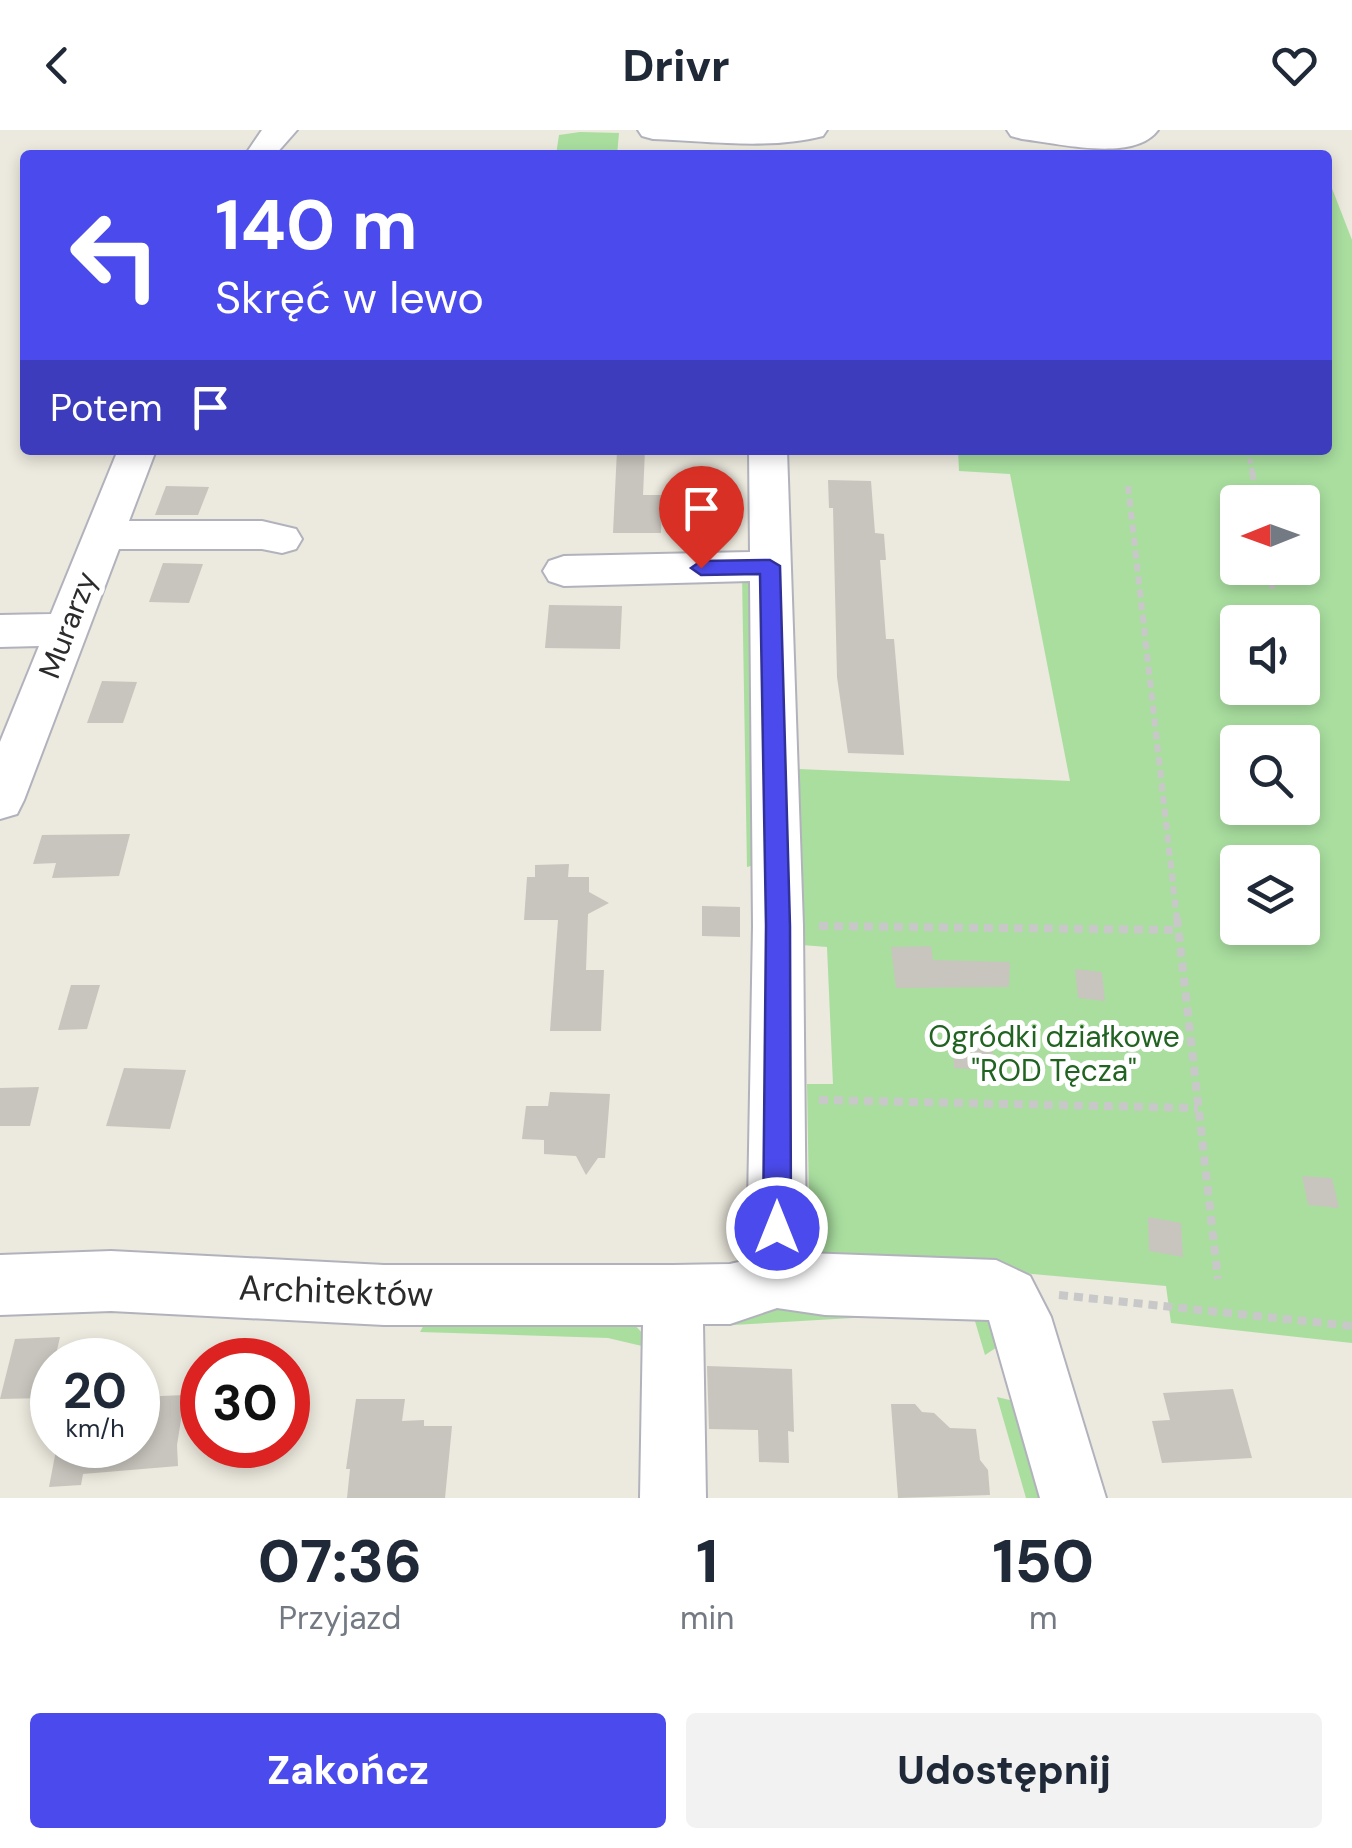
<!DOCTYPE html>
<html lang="pl">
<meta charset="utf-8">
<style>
body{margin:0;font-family:"DM Sans",sans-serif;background:#f2f2f3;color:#1f2937;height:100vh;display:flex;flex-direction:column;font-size:38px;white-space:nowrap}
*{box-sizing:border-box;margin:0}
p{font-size:32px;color:#747a83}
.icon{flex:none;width:55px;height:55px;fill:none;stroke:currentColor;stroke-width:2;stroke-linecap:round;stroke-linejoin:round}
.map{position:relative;height:1368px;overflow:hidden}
.sheet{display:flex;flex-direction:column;background:#fff;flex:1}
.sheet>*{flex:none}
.guide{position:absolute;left:20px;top:20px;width:1312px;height:305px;border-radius:10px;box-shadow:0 5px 15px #0003;background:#4b4bed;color:#fff;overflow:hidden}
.needle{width:65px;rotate:269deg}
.buttons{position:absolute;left:1220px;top:355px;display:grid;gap:20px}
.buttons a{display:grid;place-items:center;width:100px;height:100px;border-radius:10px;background:#fff;box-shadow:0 5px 15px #0003;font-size:50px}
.speed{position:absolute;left:30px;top:1208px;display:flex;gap:20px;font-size:50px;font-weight:700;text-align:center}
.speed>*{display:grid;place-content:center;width:130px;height:130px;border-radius:50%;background:#fff;box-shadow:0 5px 15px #0003;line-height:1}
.speed small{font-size:25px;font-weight:400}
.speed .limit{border:15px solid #d22;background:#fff;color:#111}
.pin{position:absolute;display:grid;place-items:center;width:85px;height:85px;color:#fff;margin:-102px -42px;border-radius:50% 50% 50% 0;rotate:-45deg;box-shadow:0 0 10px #0007}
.pin .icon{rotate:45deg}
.me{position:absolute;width:110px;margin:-55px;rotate:0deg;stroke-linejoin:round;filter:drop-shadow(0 0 8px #0008)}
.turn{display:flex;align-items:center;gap:35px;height:210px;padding:0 30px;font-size:45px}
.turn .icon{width:130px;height:130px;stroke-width:2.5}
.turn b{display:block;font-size:70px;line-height:85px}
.then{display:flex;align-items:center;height:95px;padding:0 30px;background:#0003;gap:20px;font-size:38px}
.eta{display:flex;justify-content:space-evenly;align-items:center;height:170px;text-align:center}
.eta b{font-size:60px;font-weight:800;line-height:70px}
.cta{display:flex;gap:20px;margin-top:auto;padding:20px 30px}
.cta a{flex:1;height:115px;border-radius:10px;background:#4b4bed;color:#fff;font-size:40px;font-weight:800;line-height:115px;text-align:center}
.cta a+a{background:#f2f2f3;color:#1f2937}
header{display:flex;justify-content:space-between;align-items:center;height:130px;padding:0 30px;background:#fff;font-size:45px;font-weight:800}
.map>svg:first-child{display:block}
.green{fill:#a9de9f;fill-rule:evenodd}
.building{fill:#c8c5be}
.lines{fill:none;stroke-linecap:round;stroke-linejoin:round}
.minor-casing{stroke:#b2b2bd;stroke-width:4}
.path-far2{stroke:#c8c8c8;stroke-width:5;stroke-dasharray:5 4;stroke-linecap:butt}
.path-far1{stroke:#c8c8c8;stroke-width:6;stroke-dasharray:8 5;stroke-linecap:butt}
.path{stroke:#c8c8c8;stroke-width:8;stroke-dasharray:9 6;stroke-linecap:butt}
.minor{fill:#fff;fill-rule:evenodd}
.route{fill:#4b4bed;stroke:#31319a;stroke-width:2.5}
.labels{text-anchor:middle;stroke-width:10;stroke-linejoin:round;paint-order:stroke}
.street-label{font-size:30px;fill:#2b2b2b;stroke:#fff}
.park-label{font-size:30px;fill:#216320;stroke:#fff}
.near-street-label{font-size:35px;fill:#2b2b2b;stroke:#fff}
</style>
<header><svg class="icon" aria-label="back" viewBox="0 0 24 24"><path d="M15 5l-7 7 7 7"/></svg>Drivr<svg class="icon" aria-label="heart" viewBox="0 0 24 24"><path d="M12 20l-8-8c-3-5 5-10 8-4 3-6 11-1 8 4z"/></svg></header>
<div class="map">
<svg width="1352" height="1368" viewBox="0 0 1352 1368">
<rect width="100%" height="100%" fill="#ece9de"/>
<g class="green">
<path d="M 580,2 L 619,3 L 617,25 L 556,25 L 559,5 Z"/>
<path d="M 1328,48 L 1352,110 L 1352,1213 L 1171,1193 L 1166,1156 L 810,1124 L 807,954 L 833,954 L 827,817 L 802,815 L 784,612 L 796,588 L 799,639 L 1070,651 L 1010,344 L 959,341 L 958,320 L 1328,320 ZM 1238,372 L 1302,372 L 1302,438 L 1238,438 ZM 1238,492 L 1302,492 L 1302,558 L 1238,558 ZM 1238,612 L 1302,612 L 1302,678 L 1238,678 ZM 1238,732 L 1302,732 L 1302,798 L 1238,798 Z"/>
<path d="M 742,445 L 753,447 L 758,734 L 747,737 Z"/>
<path d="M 785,1172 L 978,1172 L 1005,1212 L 985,1225 L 972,1181 L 733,1195 L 738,1181 Z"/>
<path d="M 431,1182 L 631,1191 L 645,1206 L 643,1368 L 642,1216 L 608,1208 L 420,1202 Z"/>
<path d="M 997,1267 L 1026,1274 L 1055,1368 L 1026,1368 Z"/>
</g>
<g class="building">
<path d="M 617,320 L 645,320 L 643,365 L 662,365 L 661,403 L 613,403 Z"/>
<path d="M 828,350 L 871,351 L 875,403 L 884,404 L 886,430 L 880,430 L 886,509 L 894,509 L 904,625 L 848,623 L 837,547 L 833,378 L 829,378 Z"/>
<path d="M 166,356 L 209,357 L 198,385 L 155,385 Z"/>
<path d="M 163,433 L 203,434 L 189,473 L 149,472 Z"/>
<path d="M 549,475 L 622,476 L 620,519 L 545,518 Z"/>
<path d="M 102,551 L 137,552 L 123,593 L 87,593 Z"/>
<path d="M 130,704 L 119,746 L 52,748 L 56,733 L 33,734 L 42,705 Z"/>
<path d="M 569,734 L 568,747 L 589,747 L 589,762 L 609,773 L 588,784 L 586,840 L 604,840 L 601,901 L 550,901 L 558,790 L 524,790 L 527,747 L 535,747 L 535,735 Z"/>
<path d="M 702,776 L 740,777 L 740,807 L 702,806 Z"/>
<path d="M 931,816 L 933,830 L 1010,832 L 1009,857 L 896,858 L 891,817 Z"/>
<path d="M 1075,839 L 1102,842 L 1105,871 L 1078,868 Z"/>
<path d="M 71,855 L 100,855 L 87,899 L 58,900 Z"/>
<path d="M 953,910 L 992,912 L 994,941 L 954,938 Z"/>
<path d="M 124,938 L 186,940 L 170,999 L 106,996 Z"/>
<path d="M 39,957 L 30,996 L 0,996 L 0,958 Z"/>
<path d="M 550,962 L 610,964 L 605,1028 L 598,1028 L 586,1045 L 576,1026 L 544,1024 L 544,1010 L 522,1009 L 526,976 L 548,976 Z"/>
<path d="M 1302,1046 L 1332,1048 L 1339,1078 L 1308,1075 Z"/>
<path d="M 1148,1087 L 1181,1093 L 1183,1127 L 1149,1121 Z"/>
<path d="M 60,1207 L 46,1268 L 0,1269 L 15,1209 Z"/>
<path d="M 707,1236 L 792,1239 L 794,1302 L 788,1301 L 789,1333 L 759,1332 L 758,1300 L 709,1299 Z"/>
<path d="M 1233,1259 L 1252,1328 L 1162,1333 L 1152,1291 L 1170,1290 L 1163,1263 Z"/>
<path d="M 185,1265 L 177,1315 L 178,1336 L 83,1344 L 81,1355 L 49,1357 L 57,1315 L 138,1315 L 138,1267 Z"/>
<path d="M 356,1269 L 405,1269 L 402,1291 L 424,1290 L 424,1296 L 452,1296 L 445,1368 L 347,1368 L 350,1339 L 346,1339 Z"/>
<path d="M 891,1274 L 915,1274 L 922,1282 L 934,1283 L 950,1298 L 976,1299 L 980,1330 L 988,1340 L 990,1365 L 898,1368 Z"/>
</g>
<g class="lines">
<defs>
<g id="minor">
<path d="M 262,0 L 297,0 L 275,25 L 245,25 Z"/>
<path d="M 638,0 L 827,0 L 823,6 C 769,20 708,11 653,9 L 642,6 Z"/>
<path d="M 1007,0 L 1158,0 C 1134,33 1057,13 1022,9 L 1011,6 Z"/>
<path d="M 118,320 L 156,320 L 129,391 L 262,391 L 296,399 L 302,409 L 296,419 L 282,423 L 262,419 L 119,419 L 24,670 L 17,684 L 0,689 L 0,612 L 39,516 L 0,517 L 0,485 L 51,484 Z"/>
<path d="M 749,320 L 787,320 L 803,796 L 806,1123 L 996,1130 L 1030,1146 L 1051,1187 L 1106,1368 L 1040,1368 L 989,1190 L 825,1185 L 777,1178 L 730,1194 L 703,1194 L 706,1368 L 640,1368 L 643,1195 L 384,1195 L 111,1181 L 0,1185 L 0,1125 L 111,1121 L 384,1135 L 673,1135 L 730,1134 L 747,1130 L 753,796 L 750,451 L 564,456 L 549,451 L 543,441 L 549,431 L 564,426 L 750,422 Z"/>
</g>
</defs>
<use href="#minor" class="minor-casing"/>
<path class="path-far2" d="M 1248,320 L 1253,345"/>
<g class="path-far1">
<path d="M 1252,342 L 1258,372"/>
<path d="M 1128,356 L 1177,790"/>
<path d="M 1269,438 L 1273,460"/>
</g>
<g class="path">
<path d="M 1177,788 L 1218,1149"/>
<path d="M 819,796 L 1177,800"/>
<path d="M 819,970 L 1198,978"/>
<path d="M 1059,1165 L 1352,1196"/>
</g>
<use href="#minor" class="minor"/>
</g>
<path class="route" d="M 770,430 L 780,436 L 790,796 L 791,1098 L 787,1108 L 777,1112 L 767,1108 L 763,1098 L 766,796 L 760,444 L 701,445 L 691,438 L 701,431 Z"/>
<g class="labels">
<g class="street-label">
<text transform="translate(68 495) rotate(-69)" y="10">Murarzy</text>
</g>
<g class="park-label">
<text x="1054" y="917">Ogródki działkowe<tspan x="1054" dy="34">"ROD Tęcza"</tspan></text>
</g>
<g class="near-street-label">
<text transform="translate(336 1161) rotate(2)" y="12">Architektów</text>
</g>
</g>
</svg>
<div class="buttons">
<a><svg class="needle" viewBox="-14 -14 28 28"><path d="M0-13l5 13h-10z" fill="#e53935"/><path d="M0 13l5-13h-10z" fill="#747a83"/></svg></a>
<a><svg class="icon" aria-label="sound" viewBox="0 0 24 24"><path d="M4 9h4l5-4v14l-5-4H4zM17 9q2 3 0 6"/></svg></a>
<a><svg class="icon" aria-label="search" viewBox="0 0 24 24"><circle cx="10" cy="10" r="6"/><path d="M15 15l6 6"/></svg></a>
<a><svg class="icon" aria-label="layers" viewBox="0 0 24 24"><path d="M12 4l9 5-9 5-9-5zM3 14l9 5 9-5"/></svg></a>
</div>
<div class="speed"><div>20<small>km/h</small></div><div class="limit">30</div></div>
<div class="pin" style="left:701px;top:438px;background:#d93025"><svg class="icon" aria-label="arrive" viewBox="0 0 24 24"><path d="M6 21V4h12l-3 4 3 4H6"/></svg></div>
<svg class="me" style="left:777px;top:1098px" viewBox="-20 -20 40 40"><circle r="17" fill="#4b4bed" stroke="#fff" stroke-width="3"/><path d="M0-11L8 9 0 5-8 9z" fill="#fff"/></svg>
<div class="guide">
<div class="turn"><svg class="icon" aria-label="left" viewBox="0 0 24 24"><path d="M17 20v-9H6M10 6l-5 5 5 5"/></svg><div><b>140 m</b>Skręć w lewo</div></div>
<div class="then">Potem<svg class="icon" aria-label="arrive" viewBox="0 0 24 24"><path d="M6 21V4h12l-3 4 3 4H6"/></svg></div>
</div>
</div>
<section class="sheet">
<div class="eta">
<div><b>07:36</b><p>Przyjazd</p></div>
<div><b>1</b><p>min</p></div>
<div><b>150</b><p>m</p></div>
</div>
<div class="cta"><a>Zakończ</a><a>Udostępnij</a></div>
</section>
